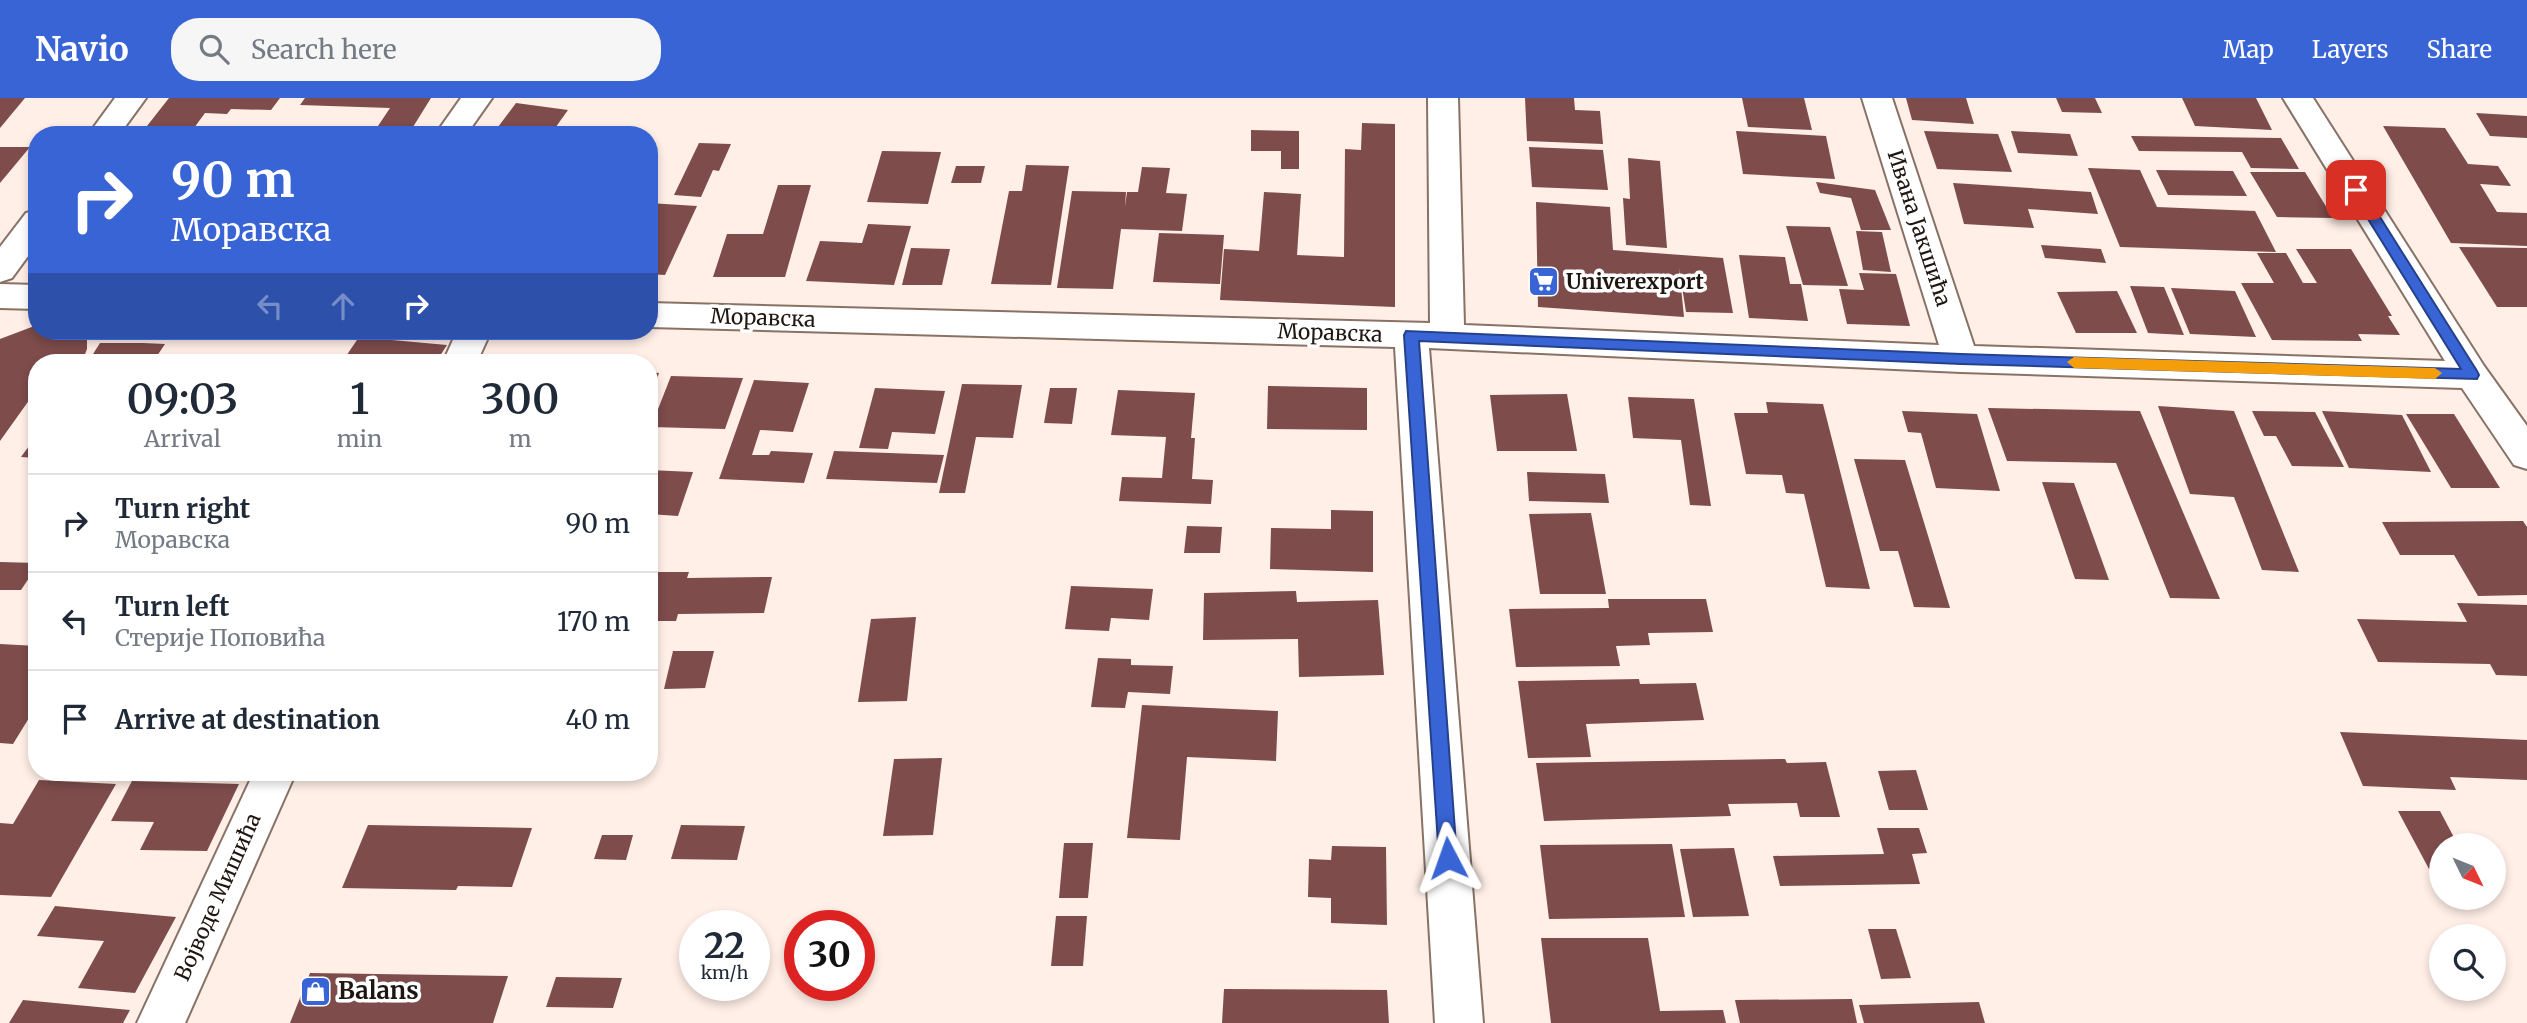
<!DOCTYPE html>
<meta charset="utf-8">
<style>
body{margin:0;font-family:Merriweather,serif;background:#f6f6f7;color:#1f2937;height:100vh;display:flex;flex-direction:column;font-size:26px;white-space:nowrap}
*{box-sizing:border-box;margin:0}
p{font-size:23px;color:#747a83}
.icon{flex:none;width:38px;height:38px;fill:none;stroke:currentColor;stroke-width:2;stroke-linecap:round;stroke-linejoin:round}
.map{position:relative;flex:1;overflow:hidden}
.sheet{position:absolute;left:28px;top:256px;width:630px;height:427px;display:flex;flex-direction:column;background:#fff;border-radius:28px;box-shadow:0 4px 10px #0003}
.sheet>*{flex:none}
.hud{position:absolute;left:28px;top:28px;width:630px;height:214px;border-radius:28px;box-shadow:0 4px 10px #0003;background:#3964d5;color:#fff;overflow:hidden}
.needle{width:46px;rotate:133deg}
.buttons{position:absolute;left:2429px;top:735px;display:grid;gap:14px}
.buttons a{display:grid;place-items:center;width:77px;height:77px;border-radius:50%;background:#fff;box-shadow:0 4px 10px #0003;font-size:35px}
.speed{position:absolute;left:679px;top:812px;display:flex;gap:14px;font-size:35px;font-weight:700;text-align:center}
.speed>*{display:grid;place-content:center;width:91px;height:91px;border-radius:50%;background:#fff;box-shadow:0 4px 10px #0003;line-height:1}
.speed small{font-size:18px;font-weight:400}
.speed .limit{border:10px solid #d22;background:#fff;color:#111}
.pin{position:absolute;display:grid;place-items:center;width:60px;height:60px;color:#fff;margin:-30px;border-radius:14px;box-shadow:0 4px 10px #0006}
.me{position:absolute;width:77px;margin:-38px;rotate:356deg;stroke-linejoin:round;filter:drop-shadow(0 0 5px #0008)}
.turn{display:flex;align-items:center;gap:24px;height:147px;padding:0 28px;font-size:32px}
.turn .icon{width:91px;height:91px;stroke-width:2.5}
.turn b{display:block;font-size:49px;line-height:60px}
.lanes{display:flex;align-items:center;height:66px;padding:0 28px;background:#0003;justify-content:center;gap:35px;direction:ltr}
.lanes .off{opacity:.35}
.eta{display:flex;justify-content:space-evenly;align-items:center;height:119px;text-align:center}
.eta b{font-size:42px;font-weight:600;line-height:49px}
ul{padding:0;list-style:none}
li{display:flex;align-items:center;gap:21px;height:98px;padding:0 28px;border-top:2px solid #e0e1e3}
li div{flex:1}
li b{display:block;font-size:26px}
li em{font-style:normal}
header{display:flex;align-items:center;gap:42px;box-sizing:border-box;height:98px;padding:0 35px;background:#3964d5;color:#fff}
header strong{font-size:33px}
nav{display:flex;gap:38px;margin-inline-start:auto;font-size:24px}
.search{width:490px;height:63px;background:#f6f6f7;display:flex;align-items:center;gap:18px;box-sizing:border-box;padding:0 24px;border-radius:28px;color:#747a83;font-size:26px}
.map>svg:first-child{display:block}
.building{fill:#7d4c4b}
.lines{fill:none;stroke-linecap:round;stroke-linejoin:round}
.street-casing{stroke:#887266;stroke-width:4}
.street{fill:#fff;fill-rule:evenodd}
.route{fill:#3964d5;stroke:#25418a;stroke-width:2}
.slow{fill:#f59e0b}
.labels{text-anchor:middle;stroke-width:7;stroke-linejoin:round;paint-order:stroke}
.street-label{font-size:21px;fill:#1f1612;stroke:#fff}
.poi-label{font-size:21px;font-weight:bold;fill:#1f1612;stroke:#fff;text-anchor:start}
.near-poi-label{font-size:24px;font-weight:bold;fill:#1f1612;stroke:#fff;text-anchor:start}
</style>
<header>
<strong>Navio</strong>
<div class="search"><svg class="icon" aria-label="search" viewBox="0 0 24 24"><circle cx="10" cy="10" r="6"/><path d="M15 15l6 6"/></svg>Search here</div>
<nav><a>Map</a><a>Layers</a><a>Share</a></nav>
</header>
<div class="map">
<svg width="2527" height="925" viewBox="0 0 2527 925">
<rect width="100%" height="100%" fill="#ffefe7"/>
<g class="building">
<path d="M 0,0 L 25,0 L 0,30 Z"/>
<path d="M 169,0 L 280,0 L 271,12 L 231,11 L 227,16 L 205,15 L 194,30 L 147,28 Z"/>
<path d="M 305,0 L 431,0 L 408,37 L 372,37 L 390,10 L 300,7 Z"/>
<path d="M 1525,0 L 1574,0 L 1575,12 L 1600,13 L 1603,46 L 1527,43 Z"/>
<path d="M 1742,0 L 1804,0 L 1812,32 L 1748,29 Z"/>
<path d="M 1906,0 L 1966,0 L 1974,26 L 1912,22 Z"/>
<path d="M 2056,0 L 2095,0 L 2102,15 L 2062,14 Z"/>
<path d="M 2182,0 L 2256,0 L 2272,32 L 2195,28 Z"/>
<path d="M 516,5 L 568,12 L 553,33 L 572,37 L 492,37 Z"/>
<path d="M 2476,15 L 2527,18 L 2527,40 L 2490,38 Z"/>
<path d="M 1362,25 L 1395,26 L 1395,209 L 1220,202 L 1224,151 L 1259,153 L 1264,94 L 1301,96 L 1297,157 L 1344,159 L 1345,51 L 1361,52 Z"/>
<path d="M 2383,28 L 2445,30 L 2468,66 L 2498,68 L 2511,88 L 2480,86 L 2497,114 L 2527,115 L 2527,148 L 2451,145 Z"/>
<path d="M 1251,32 L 1299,33 L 1299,71 L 1281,71 L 1281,53 L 1251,53 Z"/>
<path d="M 155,33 L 199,35 L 199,37 L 152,37 Z"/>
<path d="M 1736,33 L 1826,38 L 1835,81 L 1743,76 Z"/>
<path d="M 1924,33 L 1998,36 L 2012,74 L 1937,71 Z"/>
<path d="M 2011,33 L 2070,36 L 2078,58 L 2018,55 Z"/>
<path d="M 2131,38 L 2281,40 L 2299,71 L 2251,70 L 2242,54 L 2139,53 Z"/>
<path d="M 699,45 L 731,46 L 719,73 L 713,72 L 701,99 L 674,97 Z"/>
<path d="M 0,49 L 30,49 L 0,85 Z"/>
<path d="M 1529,49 L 1603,52 L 1608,92 L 1532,89 Z"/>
<path d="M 882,53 L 941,54 L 928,106 L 867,104 Z"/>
<path d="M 1628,60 L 1660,63 L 1667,150 L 1626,147 L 1623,100 L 1630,101 Z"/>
<path d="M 1026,67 L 1069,68 L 1051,187 L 991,186 L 1009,93 L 1022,93 Z"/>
<path d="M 956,68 L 985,68 L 981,85 L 951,85 Z"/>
<path d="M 1142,69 L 1170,70 L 1166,95 L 1187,96 L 1182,133 L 1121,131 L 1113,191 L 1057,190 L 1072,93 L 1126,94 L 1125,109 L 1127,94 L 1138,94 Z"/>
<path d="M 2088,70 L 2140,72 L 2157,109 L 2255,113 L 2276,154 L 2120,149 Z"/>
<path d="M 2156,72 L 2233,73 L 2247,98 L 2168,97 Z"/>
<path d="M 2250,74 L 2305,74 L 2333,120 L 2277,119 Z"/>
<path d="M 1816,84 L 1875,92 L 1891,132 L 1861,132 L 1851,100 L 1820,95 Z"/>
<path d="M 1953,85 L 2091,94 L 2098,116 L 2028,111 L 2034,130 L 1964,126 Z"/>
<path d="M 778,87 L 811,87 L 785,179 L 713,179 L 727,136 L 763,136 Z"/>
<path d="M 1536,104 L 1610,109 L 1613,152 L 1723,160 L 1733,215 L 1686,214 L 1679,170 L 1684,219 L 1538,209 Z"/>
<path d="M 649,105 L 697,108 L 665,177 L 649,176 Z"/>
<path d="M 868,126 L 911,128 L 894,187 L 806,183 L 820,143 L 862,145 Z"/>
<path d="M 1786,128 L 1830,129 L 1848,188 L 1803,187 Z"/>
<path d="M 1856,133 L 1882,134 L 1891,174 L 1863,172 Z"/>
<path d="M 1159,135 L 1224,137 L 1220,186 L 1153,184 Z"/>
<path d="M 2041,147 L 2101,151 L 2106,165 L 2045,160 Z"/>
<path d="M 2459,149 L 2527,150 L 2527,209 L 2497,209 Z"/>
<path d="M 911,150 L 950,151 L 942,187 L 902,187 Z"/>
<path d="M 2296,151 L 2351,151 L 2392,218 L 2388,218 L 2400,237 L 2358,236 L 2362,243 L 2272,242 L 2241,185 L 2274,185 L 2257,155 L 2286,155 L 2303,185 L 2317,185 Z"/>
<path d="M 1739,157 L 1785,159 L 1790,186 L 1801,186 L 1808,223 L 1749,220 Z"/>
<path d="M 1859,175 L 1896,176 L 1910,228 L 1847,226 L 1839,191 L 1864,192 Z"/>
<path d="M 2130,188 L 2164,189 L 2184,237 L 2148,235 Z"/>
<path d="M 2171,190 L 2235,193 L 2256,239 L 2190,236 Z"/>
<path d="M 2117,193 L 2137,235 L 2076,235 L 2057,194 Z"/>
<path d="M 37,227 L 37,233 L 81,233 L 87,239 L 87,251 L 82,264 L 37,264 L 37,298 L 30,301 L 0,343 L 0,241 Z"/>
<path d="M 359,239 L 447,247 L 436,264 L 342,264 Z"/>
<path d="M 100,245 L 143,245 L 165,246 L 153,264 L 88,264 Z"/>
<path d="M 649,274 L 659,275 L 650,302 L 649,302 Z"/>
<path d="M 671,278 L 743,280 L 725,331 L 651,329 Z"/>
<path d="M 754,282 L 809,285 L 793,334 L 760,332 L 752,357 L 769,357 L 771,353 L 813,355 L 804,385 L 719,381 Z"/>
<path d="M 962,286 L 1022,287 L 1013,340 L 976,339 L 965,395 L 939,395 Z"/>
<path d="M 1268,288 L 1367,290 L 1367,332 L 1267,331 Z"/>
<path d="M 875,290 L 945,293 L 935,336 L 892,334 L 888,351 L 859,350 Z"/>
<path d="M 1050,290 L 1077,290 L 1072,326 L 1044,325 Z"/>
<path d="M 1118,292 L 1195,295 L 1191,340 L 1195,340 L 1192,381 L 1213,382 L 1211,406 L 1119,403 L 1122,379 L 1162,380 L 1166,339 L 1111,337 Z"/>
<path d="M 1567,296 L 1577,353 L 1497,353 L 1490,297 Z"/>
<path d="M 1628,299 L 1694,301 L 1711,408 L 1690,407 L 1681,342 L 1633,340 Z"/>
<path d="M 1766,304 L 1823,306 L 1870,491 L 1826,489 L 1804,396 L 1786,395 L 1782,377 L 1746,376 L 1734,315 L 1768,315 Z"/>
<path d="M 2158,308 L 2234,313 L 2299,474 L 2262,472 L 2234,399 L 2190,396 Z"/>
<path d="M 1988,310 L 2140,313 L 2220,501 L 2170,500 L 2116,365 L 2007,363 Z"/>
<path d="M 1902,313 L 1977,316 L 2000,393 L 1936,390 L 1921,335 L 1908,334 Z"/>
<path d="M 2252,313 L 2315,314 L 2344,369 L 2292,368 L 2276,338 L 2264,338 Z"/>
<path d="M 2322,313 L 2402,317 L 2431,374 L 2349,370 Z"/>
<path d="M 2406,316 L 2454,316 L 2500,390 L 2451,390 Z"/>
<path d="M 37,337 L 37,360 L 21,359 Z"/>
<path d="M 834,353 L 944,357 L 937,385 L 826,381 Z"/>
<path d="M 1854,361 L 1905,362 L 1950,510 L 1914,509 L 1898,453 L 1880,453 Z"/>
<path d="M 649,372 L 693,374 L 678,418 L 649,416 Z"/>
<path d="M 1527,374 L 1605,376 L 1609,405 L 1529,403 Z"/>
<path d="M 2042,384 L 2074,385 L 2109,482 L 2075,481 Z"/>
<path d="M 1331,412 L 1373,413 L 1373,474 L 1270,471 L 1271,430 L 1331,431 Z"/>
<path d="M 1591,415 L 1606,496 L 1540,496 L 1529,416 Z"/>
<path d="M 2523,423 L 2527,429 L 2527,497 L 2478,498 L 2454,457 L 2400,457 L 2382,424 Z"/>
<path d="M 1187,428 L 1222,429 L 1220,455 L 1184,455 Z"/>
<path d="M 0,464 L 37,465 L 37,468 L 21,492 L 0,492 Z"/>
<path d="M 649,474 L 689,474 L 687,480 L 772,479 L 764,515 L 678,516 L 676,523 L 649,523 Z"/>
<path d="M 1071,488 L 1153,491 L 1149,522 L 1111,520 L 1109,533 L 1065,531 Z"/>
<path d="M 1296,493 L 1297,504 L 1378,502 L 1384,577 L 1299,579 L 1298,541 L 1203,542 L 1204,495 Z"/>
<path d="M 1608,501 L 1706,501 L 1713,534 L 1648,535 L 1650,547 L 1616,548 L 1620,568 L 1516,569 L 1509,511 L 1609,510 Z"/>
<path d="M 2457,505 L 2527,507 L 2527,578 L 2496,577 L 2490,566 L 2378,564 L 2357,521 L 2467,524 Z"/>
<path d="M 916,519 L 907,603 L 858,604 L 871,521 Z"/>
<path d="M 0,546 L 37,548 L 37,607 L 13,646 L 0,645 Z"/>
<path d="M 673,553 L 714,553 L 705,590 L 664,591 Z"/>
<path d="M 1098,560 L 1131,561 L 1131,567 L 1173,568 L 1170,596 L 1128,594 L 1125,610 L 1091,609 Z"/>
<path d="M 1639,581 L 1640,586 L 1696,585 L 1704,622 L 1586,626 L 1591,659 L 1528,660 L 1518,583 Z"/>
<path d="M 1142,607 L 1278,613 L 1276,663 L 1187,659 L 1180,742 L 1127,740 Z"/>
<path d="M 2340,634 L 2527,642 L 2527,682 L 2450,679 L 2456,692 L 2363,688 Z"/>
<path d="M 942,660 L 933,737 L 883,738 L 894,661 Z"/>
<path d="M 1785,661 L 1787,665 L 1826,664 L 1840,719 L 1800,719 L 1797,705 L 1728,706 L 1731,718 L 1544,723 L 1536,665 Z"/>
<path d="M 1916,672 L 1928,712 L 1889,712 L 1878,673 Z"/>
<path d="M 130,674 L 216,674 L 213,680 L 128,677 Z"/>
<path d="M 39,682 L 116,686 L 51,799 L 0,797 L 0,725 L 13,726 Z"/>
<path d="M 132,683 L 239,686 L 207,753 L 140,752 L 154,724 L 111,723 Z"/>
<path d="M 2398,713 L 2440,713 L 2458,747 L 2441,747 L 2441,771 L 2429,771 Z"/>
<path d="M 368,727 L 479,729 L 532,730 L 512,789 L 458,788 L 456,792 L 342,790 Z"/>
<path d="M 681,727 L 745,728 L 737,762 L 671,761 Z"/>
<path d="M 1877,730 L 1919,730 L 1927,755 L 1912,756 L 1920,786 L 1780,788 L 1773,758 L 1884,756 Z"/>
<path d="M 602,737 L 633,737 L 626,762 L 594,761 Z"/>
<path d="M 1064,745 L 1093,745 L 1088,800 L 1059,800 Z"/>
<path d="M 1672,746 L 1685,819 L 1549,821 L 1540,747 Z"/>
<path d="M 1332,748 L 1386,749 L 1387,827 L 1331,825 L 1331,800 L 1308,799 L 1309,761 L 1331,762 Z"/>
<path d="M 1734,750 L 1749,818 L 1693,819 L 1680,751 Z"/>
<path d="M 55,808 L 176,819 L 135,895 L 78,890 L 104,843 L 37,838 Z"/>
<path d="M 1056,818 L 1087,818 L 1083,868 L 1051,868 Z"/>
<path d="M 1868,831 L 1896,831 L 1911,880 L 1881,881 Z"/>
<path d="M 1541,840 L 1648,840 L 1660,913 L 1723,912 L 1726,925 L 1551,925 Z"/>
<path d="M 310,875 L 508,878 L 493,925 L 290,925 Z"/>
<path d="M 556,879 L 622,880 L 613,910 L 546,909 Z"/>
<path d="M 1224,891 L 1387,892 L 1389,925 L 1222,925 Z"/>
<path d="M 1852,901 L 1857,925 L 1740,925 L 1735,902 Z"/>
<path d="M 23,902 L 130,912 L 123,925 L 9,925 Z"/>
<path d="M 1979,904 L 1985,925 L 1864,925 L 1859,907 Z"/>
</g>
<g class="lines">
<defs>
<g id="street">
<path d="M 115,0 L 146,0 L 119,37 L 88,37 Z"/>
<path d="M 461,0 L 492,0 L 466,37 L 435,37 Z"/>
<path d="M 1428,0 L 1458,0 L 1464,227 L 1939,247 L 1862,0 L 1892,0 L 1974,248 L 2445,263 L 2283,0 L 2313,0 L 2484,268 L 2527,328 L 2527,371 L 2514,367 L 2462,290 L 1961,274 L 1429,250 L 1483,925 L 1435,925 L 1395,249 L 649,229 L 649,205 L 1430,225 Z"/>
<path d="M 37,112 L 37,146 L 12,180 L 0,184 L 0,149 L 26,115 Z"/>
<path d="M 0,186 L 37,187 L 37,211 L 0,210 Z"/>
<path d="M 457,233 L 491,233 L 477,264 L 443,264 Z"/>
<path d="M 254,674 L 296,674 L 185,925 L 137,925 Z"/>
</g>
</defs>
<use href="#street" class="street-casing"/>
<use href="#street" class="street"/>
</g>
<path class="route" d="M 2356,88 L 2361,89 L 2477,273 L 2479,277 L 2477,281 L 1961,266 L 1419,243 L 1457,760 L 1454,766 L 1448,769 L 1441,766 L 1439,760 L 1404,237 L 1406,233 L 1961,256 L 2461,271 L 2350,92 Z"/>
<path class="slow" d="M 2074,259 L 2435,270 L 2442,275 L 2435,281 L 2074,270 L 2067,264 Z"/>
<defs>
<symbol id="supermarket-square" viewBox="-11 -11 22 22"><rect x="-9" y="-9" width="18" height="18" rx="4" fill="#3964d5" stroke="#fff"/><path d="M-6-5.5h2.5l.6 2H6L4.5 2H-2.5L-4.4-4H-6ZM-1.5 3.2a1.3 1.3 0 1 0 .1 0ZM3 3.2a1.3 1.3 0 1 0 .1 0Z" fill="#fff"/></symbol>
<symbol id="shop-square" viewBox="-11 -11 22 22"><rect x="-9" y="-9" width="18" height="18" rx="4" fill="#3964d5" stroke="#fff"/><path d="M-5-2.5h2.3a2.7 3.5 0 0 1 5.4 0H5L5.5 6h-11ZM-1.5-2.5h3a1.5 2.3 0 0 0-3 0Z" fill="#fff"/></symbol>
</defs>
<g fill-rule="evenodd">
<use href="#supermarket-square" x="1526" y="166" width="35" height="35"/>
<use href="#shop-square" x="298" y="876" width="35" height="35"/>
</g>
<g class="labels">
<g class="street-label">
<text transform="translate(1919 130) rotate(72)" y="7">Ивана Јакшића</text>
<text transform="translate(763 220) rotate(2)" y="7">Моравска</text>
<text transform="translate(1330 235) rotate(2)" y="7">Моравска</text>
<text transform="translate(218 799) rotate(-66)" y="7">Војводе Мишића</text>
</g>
<g class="poi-label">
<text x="1566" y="191">Univerexport</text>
</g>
<g class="near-poi-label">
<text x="338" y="901">Balans</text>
</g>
</g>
</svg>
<div class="buttons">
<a><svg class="needle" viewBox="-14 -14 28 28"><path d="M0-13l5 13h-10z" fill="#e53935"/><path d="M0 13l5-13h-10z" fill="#747a83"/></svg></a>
<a><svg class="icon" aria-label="search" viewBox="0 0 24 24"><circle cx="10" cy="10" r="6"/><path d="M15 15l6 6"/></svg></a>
</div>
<div class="speed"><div>22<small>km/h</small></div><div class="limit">30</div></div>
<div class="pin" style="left:2356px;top:92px;background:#d93025"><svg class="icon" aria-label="arrive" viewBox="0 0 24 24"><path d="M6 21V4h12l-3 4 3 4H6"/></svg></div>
<svg class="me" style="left:1448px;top:760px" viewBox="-20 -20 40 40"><path d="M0-17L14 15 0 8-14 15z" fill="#3964d5" stroke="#fff" stroke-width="4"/></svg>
<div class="hud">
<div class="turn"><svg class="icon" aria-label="right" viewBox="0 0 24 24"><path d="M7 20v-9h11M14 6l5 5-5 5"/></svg><div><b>90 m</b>Моравска</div></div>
<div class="lanes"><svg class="icon off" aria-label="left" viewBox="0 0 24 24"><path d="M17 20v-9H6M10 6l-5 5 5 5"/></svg><svg class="icon off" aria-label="ahead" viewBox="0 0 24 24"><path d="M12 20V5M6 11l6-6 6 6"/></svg><svg class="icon" aria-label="right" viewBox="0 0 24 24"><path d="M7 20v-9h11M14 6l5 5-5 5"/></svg></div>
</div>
<section class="sheet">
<div class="eta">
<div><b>09:03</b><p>Arrival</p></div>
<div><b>1</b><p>min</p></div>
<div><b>300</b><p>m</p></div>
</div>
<ul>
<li><svg class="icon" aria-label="right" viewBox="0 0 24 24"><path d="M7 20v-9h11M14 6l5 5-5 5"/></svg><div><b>Turn right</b><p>Моравска</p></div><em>90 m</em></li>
<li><svg class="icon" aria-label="left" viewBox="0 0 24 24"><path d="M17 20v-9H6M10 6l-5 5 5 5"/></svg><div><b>Turn left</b><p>Стерије Поповића</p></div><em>170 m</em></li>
<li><svg class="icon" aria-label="arrive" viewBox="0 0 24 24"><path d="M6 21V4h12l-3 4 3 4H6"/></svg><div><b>Arrive at destination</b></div><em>40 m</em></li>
</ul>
</section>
</div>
